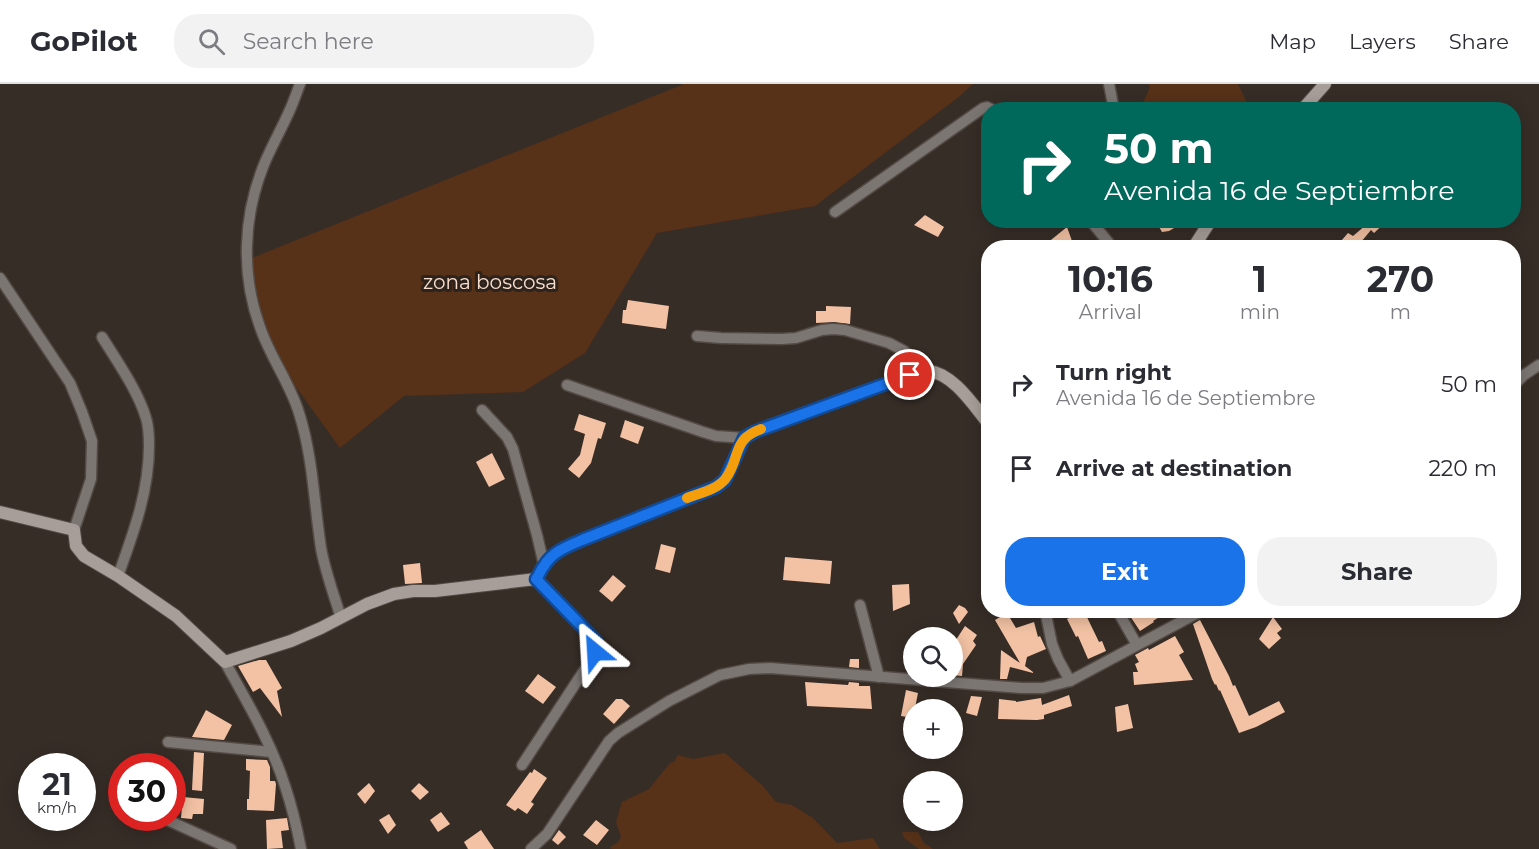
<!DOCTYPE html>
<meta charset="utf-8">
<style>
body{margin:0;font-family:Montserrat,sans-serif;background:#f2f2f3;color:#2b2b33;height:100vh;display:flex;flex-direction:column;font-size:22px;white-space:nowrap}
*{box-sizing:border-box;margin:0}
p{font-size:20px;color:#7c7c81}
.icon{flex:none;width:33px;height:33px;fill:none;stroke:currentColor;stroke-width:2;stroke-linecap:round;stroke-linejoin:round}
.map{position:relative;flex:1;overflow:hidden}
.drawer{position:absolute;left:981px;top:156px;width:540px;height:378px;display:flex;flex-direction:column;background:#fff;border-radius:24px;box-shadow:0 3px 15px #0003}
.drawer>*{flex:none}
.top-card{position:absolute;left:981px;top:18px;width:540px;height:126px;border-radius:24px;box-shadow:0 3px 15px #0003;background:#00695c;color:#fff;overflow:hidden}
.tools{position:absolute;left:903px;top:543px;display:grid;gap:12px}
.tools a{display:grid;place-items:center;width:60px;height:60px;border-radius:50%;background:#fff;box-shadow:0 3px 15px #0003;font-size:30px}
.speed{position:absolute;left:18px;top:669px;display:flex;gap:12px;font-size:30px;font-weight:700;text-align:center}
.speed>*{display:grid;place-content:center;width:78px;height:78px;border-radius:50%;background:#fff;box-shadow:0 3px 15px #0003;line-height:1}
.speed small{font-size:15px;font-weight:400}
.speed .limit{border:9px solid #d22;background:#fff;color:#111}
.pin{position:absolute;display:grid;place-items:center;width:51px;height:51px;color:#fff;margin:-26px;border:3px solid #fff;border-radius:50%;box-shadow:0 2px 6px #0007}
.me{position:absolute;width:66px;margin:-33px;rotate:333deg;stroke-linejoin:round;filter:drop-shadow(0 0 4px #0008)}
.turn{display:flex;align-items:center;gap:21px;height:126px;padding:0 24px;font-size:27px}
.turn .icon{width:78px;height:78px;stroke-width:2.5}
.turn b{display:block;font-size:42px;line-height:51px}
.eta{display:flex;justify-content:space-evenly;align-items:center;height:102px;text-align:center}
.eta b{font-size:36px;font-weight:700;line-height:42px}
.primary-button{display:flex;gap:12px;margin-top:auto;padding:12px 24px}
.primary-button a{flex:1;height:69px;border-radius:24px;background:#1a73e8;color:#fff;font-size:24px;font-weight:700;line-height:69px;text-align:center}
.primary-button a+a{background:#f2f2f3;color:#2b2b33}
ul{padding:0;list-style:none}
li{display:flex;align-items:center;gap:18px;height:84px;padding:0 24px}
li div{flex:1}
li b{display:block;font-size:22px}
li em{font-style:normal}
header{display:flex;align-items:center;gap:36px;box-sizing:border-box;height:84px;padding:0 30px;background:#fff;border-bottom:2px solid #e1e1e2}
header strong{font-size:28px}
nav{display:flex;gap:33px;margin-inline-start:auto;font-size:21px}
.search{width:420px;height:54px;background:#f2f2f3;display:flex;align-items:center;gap:15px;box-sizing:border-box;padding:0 21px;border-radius:24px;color:#7c7c81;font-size:22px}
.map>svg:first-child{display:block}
.green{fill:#573118}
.building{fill:#f3c2a4}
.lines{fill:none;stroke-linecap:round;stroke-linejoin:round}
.street-casing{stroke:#534a44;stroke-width:13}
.secondary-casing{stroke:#534a44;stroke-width:14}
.street{stroke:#7c7673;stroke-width:10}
.secondary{stroke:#a79e99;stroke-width:12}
.route-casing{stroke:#114b97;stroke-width:15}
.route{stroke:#1a73e8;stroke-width:10}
.slow{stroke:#f59e0b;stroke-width:10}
.labels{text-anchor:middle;stroke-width:6;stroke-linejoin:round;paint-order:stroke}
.park-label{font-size:20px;fill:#faddcc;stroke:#2d231d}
</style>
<header>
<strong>GoPilot</strong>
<div class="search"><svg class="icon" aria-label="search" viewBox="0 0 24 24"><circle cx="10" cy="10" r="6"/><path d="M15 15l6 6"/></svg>Search here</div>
<nav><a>Map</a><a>Layers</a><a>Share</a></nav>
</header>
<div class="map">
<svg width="1539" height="765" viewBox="0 0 1539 765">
<rect width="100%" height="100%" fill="#372d27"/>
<g class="green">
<path d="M 684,0 L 973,0 L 960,12 L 815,122 L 657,149 L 585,269 L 523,308 L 404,312 L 340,364 L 270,267 L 247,176 Z"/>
<path d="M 1148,0 L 1238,0 L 1250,25 L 1140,25 L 1150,3 Z"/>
<path d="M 725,669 L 762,701 L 776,718 L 792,721 L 813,734 L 837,759 L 873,754 L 880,765 L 613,765 L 609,764 L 618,758 L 621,753 L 616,738 L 622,718 L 649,705 L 670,679 L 674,678 L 678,671 L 693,675 Z"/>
<path d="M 902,748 L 918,748 L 924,759 L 933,765 L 919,765 L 904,754 Z"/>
</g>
<g class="building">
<path d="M 925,131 L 944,143 L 938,153 L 914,141 Z"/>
<path d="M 1155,136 L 1188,136 L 1169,147 L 1162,148 Z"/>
<path d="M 1363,136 L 1388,136 L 1374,149 L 1371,146 L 1361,158 L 1369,164 L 1335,164 L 1348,149 L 1353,152 L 1366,141 Z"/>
<path d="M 1067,143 L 1072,157 L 1054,164 L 1041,164 Z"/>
<path d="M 628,216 L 669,222 L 666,245 L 622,239 L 623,226 L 626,226 Z"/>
<path d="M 826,222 L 851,223 L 850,240 L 834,238 L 816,239 L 816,227 L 826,227 Z"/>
<path d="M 579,330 L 606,339 L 601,355 L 598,354 L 591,379 L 579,394 L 568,385 L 580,371 L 585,350 L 574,346 Z"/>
<path d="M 625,336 L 644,343 L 638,360 L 620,353 Z"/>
<path d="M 492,369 L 505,395 L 489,403 L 476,378 Z"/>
<path d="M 661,460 L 676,464 L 670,489 L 655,485 Z"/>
<path d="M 785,473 L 832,477 L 830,500 L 783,496 Z"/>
<path d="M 420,479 L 422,499 L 405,500 L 403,481 Z"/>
<path d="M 613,491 L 626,502 L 612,518 L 599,507 Z"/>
<path d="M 909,500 L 910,520 L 893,527 L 892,501 Z"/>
<path d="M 959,521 L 965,524 L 968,528 L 959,540 L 953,529 Z"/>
<path d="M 1126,526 L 1170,526 L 1153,537 L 1154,538 L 1140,547 Z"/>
<path d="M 1084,527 L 1099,558 L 1102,557 L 1106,567 L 1088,575 L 1078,552 L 1076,553 L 1067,535 Z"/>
<path d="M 1007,529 L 1016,544 L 1034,538 L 1038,553 L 1040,552 L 1046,565 L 1027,573 L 1025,582 L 1033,588 L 1033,589 L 1010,583 L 1007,595 L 1000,595 L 1001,566 L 1020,579 L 995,536 Z"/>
<path d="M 1273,533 L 1282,545 L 1277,549 L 1281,554 L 1269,565 L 1259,555 Z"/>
<path d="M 1200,536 L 1229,592 L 1233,602 L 1235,601 L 1249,632 L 1279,617 L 1285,628 L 1256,643 L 1239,649 L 1220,606 L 1219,607 L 1216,600 L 1215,601 L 1212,595 L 1193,540 Z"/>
<path d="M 965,542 L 977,551 L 973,557 L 976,561 L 963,580 L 962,592 L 952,591 L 952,562 Z"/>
<path d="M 1175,552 L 1184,568 L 1179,571 L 1193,596 L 1134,601 L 1133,588 L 1138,588 L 1135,580 L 1139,578 L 1135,571 L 1148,564 L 1149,566 Z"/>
<path d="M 850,575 L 859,575 L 859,584 L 849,583 Z"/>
<path d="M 259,576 L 266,576 L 282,604 L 277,607 L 282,633 L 260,604 L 253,608 L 238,582 Z"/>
<path d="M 538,590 L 556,603 L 543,620 L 525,607 Z"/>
<path d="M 805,598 L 848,601 L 849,598 L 859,599 L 859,602 L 870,602 L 872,625 L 807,622 Z"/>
<path d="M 906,606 L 918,609 L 913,634 L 901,632 Z"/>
<path d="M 1069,611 L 1072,622 L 1044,631 L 1044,635 L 1037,636 L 998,635 L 999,615 L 1016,617 L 1016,618 L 1041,614 L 1042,621 Z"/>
<path d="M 971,612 L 982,613 L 977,632 L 966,629 Z"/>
<path d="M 616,615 L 622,615 L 630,622 L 614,640 L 603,630 Z"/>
<path d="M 1128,620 L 1133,644 L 1117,648 L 1115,623 Z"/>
<path d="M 206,626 L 232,641 L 224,656 L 192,653 Z"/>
<path d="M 194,668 L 204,669 L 202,707 L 192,706 Z"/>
<path d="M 246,675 L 267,676 L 270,683 L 270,697 L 275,697 L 276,700 L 274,727 L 247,726 L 247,715 L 249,715 L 250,687 L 246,686 Z"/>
<path d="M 534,685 L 547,694 L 531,718 L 534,720 L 527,730 L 518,724 L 515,727 L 506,721 L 530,688 L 532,689 Z"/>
<path d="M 369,699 L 375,707 L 365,720 L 357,710 Z"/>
<path d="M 419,699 L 429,708 L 420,716 L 411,707 Z"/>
<path d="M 183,713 L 204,715 L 203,730 L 193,730 L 192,735 L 181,734 Z"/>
<path d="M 441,728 L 450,740 L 438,748 L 430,736 Z"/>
<path d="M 389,730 L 396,741 L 388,750 L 379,736 Z"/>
<path d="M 287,734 L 289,746 L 281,747 L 283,764 L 267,765 L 266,736 Z"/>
<path d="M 596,736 L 609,746 L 597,761 L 583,751 Z"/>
<path d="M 481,746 L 494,765 L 468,765 L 464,758 Z"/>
<path d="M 559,746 L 566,753 L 558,761 L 552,756 Z"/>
</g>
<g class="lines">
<defs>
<g id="street">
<path d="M 300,0 C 296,10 293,20 288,30 C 280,48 270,65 263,83 C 243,134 241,191 260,243 C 270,273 290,299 299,329 C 313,373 314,419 321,464 C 325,487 334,511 341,534"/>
<path d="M 1109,0 L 1114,26"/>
<path d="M 835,128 L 983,24 L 987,23 L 993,26"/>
<path d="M 1090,136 L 1113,164"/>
<path d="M 1197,136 L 1206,143"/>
<path d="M 0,194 L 70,299 L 82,328 L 92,357 L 91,395 L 74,446"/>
<path d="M 697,252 L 721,254 L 782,255 L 796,254 L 822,246 L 833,245 L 845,246 L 889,259 L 904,267 L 928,287"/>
<path d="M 102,253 C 117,277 138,307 146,334 C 149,343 149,353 149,362 C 149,408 133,450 118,492"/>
<path d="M 567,301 L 703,348 L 716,352 L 744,354"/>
<path d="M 1514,301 L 1524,291 L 1539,281"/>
<path d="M 482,326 L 507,353 L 513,365 L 537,451 L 544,481"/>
<path d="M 860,521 L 879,593"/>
<path d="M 1045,526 L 1052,560 L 1058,575 L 1070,597"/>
<path d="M 1117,526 L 1137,561"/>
<path d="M 225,578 C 247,618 271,658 285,702 C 292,723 297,744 301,765"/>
<path d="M 168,658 L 271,668"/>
<path d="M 522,681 L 587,582 L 595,568 L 596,563 L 595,557 L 536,495"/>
<path d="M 163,734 L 231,765"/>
<path d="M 531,765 L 547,750 L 609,657 L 618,649 L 669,617 L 720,591 L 749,585 L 770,584 L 1021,604 L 1043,604 L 1070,597 L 1203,526"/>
</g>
<g id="secondary">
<path d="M 1302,26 L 1325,0"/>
<path d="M 1193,164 L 1211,136"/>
<path d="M 0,428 L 74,446 L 76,462 L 84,472 L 118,492 L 176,532 L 225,578 L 291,557 L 321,544 L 367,520 L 394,510 L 413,507 L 435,507 L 536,495 C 539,491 540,487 543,482 C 549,473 560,466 570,461 L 716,403 L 725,396 L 744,354 L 754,348 L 910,291 C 915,290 923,287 928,287 C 953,289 974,322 988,339"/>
</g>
</defs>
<use href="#street" class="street-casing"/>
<use href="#secondary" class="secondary-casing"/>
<use href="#street" class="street"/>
<use href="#secondary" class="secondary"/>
</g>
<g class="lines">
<defs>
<path id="route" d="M 595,568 L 596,563 L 596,557 L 536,495 C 540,491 540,486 544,482 C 552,468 568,462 582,456 L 716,403 L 725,396 L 744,354 L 754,348 L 910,291"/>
</defs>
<use href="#route" class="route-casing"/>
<use href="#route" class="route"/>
<path class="slow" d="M 687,414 C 700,409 717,406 726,394 C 741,374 731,356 761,345"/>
</g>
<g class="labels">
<g class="park-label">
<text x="490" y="205">zona boscosa</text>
</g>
</g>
</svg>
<div class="tools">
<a><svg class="icon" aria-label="search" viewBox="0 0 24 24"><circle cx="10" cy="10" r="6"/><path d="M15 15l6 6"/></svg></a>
<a>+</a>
<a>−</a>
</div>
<div class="speed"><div>21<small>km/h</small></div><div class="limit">30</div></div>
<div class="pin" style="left:910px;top:291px;background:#d93025"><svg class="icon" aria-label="arrive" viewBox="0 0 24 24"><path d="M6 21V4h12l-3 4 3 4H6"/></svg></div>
<svg class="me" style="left:595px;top:568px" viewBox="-20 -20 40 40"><path d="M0-17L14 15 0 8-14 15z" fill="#1a73e8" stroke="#fff" stroke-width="4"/></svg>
<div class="top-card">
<div class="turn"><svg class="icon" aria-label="right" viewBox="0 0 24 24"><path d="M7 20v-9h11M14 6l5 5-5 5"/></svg><div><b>50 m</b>Avenida 16 de Septiembre</div></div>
</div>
<section class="drawer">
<div class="eta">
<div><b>10:16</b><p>Arrival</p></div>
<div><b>1</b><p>min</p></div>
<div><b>270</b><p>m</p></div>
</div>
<ul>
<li><svg class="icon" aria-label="right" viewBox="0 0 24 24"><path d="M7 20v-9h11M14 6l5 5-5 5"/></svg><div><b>Turn right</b><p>Avenida 16 de Septiembre</p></div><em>50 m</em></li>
<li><svg class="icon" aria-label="arrive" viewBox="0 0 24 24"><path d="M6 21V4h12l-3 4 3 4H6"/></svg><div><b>Arrive at destination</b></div><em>220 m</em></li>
</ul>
<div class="primary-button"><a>Exit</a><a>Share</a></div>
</section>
</div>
